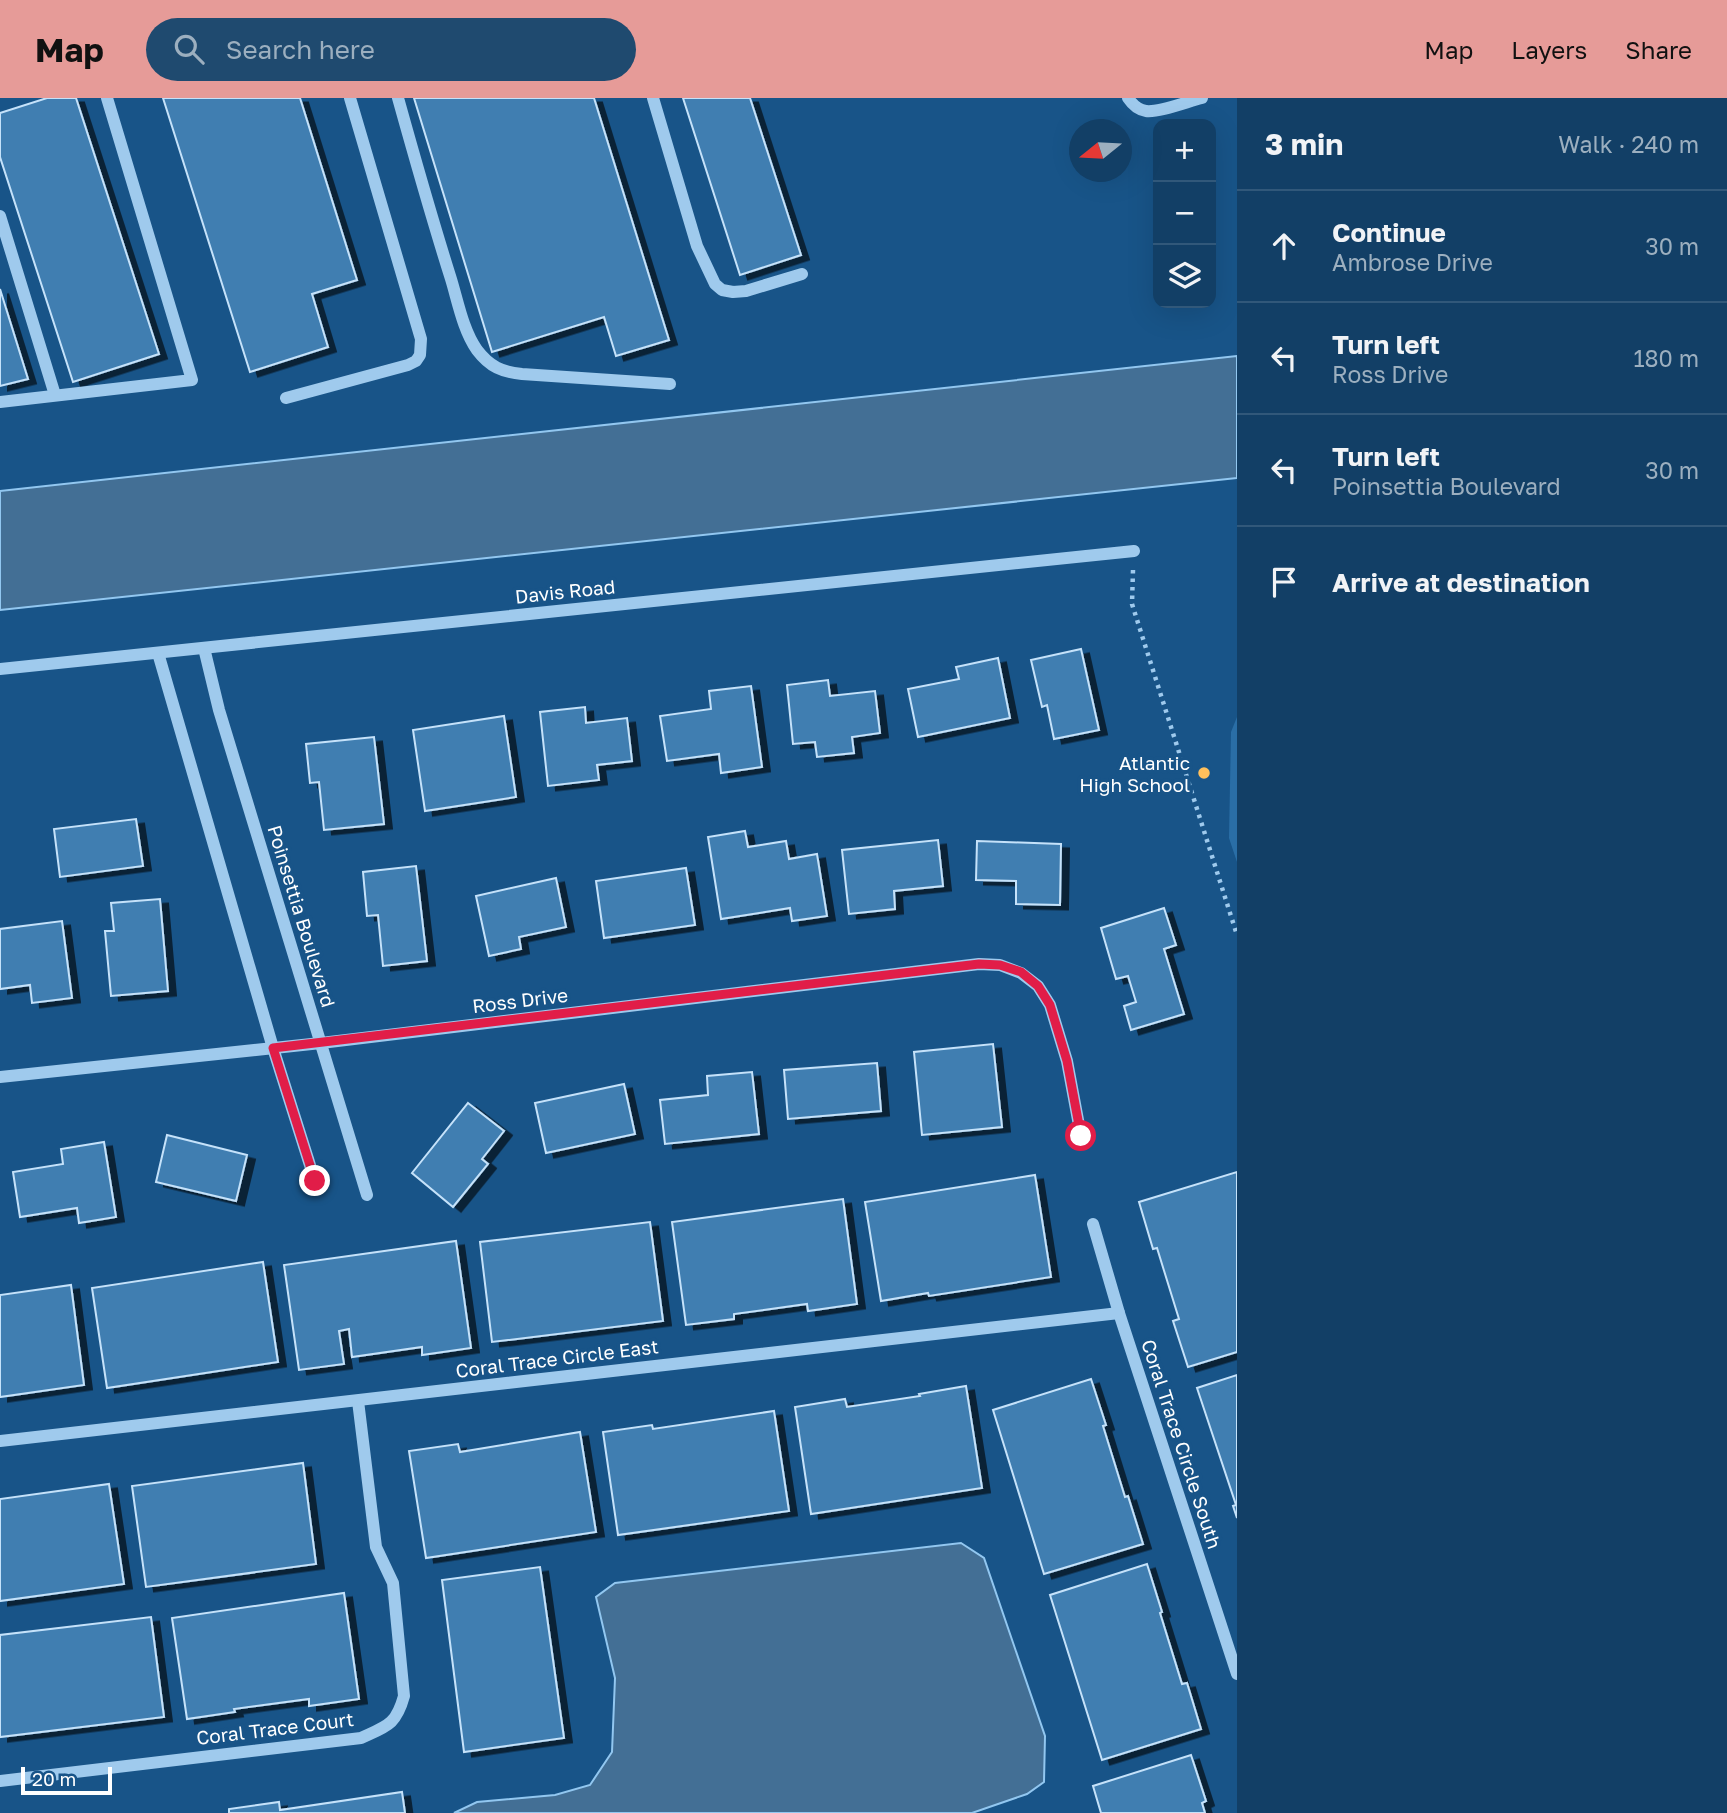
<!DOCTYPE html>
<meta charset="utf-8">
<style>
:root{--surface:#123f66;--page:#1f4a6f;--text:#f1f3f6;--muted:#9cafbf;--line:#31587a;--accent:#e69b98}
body{margin:0;font-family:"Golos Text",sans-serif;background:var(--page);color:var(--text)}
.controls{position:absolute;right:21px;top:21px;display:grid;overflow:hidden;border-radius:14px;box-shadow:0 7px 28px #0002}
.controls button{width:63px;height:63px;display:grid;place-items:center;padding:0;border:0;border-bottom:2px solid var(--line);background:var(--surface);color:var(--text);font:35px sans-serif}
.compass{position:absolute;left:1069px;top:21px;width:63px;height:63px;border-radius:50%;background:var(--surface);box-shadow:0 7px 28px #0002;rotate:252deg}
.scale{position:absolute;left:21px;bottom:18px;width:91px;box-sizing:border-box;padding-left:7px;border:4px solid #fff;border-top:0;font-size:19px;line-height:24px;white-space:nowrap;color:#fff;-webkit-text-stroke:5px #185488;paint-order:stroke}
.stop{position:absolute;width:21px;height:21px;margin:-16px;border:5px solid #e11d48;border-radius:50%;background:#fff}
.stop.end{background:#e11d48;border-color:#fff;box-shadow:0 2px 7px #0008}
.list{margin:0;padding:0;list-style:none}
h2{display:flex;justify-content:space-between;align-items:center;height:91px;margin:0;padding:0 28px;font-size:30px}
h2 small{font-size:23px;font-weight:400;color:var(--muted)}
.list li{display:grid;grid-template-columns:46px 1fr auto;gap:21px;align-items:center;box-sizing:border-box;height:112px;padding:0 28px;border-top:2px solid var(--line)}
.list b{display:block;font-size:26px;white-space:nowrap}
.list p{margin:0;font-size:23px;white-space:nowrap;color:var(--muted)}
.list em{font-size:23px;font-style:normal;color:var(--muted)}
.icon{flex:none;width:38px;height:38px;fill:none;stroke:currentColor;stroke-width:2;stroke-linecap:round;stroke-linejoin:round}
.map{position:relative;flex:none;width:1237px;height:1715px;overflow:hidden}
header{display:flex;align-items:center;gap:42px;box-sizing:border-box;height:98px;padding:0 35px;background:var(--accent);color:#111}
header strong{font-size:33px}
nav{display:flex;gap:38px;margin-inline-start:auto;font-size:24px}
.search{width:490px;height:63px;background:var(--page);display:flex;align-items:center;gap:18px;box-sizing:border-box;padding:0 24px;border-radius:38px;color:var(--muted);font-size:26px}
main{display:flex}
aside{flex:1;background:var(--surface)}
.map>svg:first-child{display:block}
.green{fill:#2a6ea6}
.water{fill:#436f95;stroke:#92c7f0;stroke-width:2}
.building{fill:#407eb1;stroke:#c5e2fa;stroke-width:2;filter:url(#shadow)}
.lines{fill:none;stroke-linecap:round;stroke-linejoin:round}
.path{stroke:#9fcaed;stroke-width:4.5;stroke-dasharray:3.5 5;stroke-linecap:butt}
.minor{stroke:#9fcaed;stroke-width:12}
.route{stroke:#e11d48;stroke-width:9}
.poi-dot{fill:#ffc05c;stroke:#185488;stroke-width:2.5}
.labels{text-anchor:middle;dominant-baseline:central;stroke-width:7;stroke-linejoin:round;paint-order:stroke}
.street-label{font-size:19px;fill:#fff;stroke:#185488}
.poi-label{font-size:19px;fill:#fff;stroke:#185488;text-anchor:end}
</style>
<header>
<strong>Map</strong>
<div class="search"><svg class="icon" aria-label="search" viewBox="0 0 24 24"><circle cx="10" cy="10" r="6"/><path d="M15 15l6 6"/></svg>Search here</div>
<nav><a>Map</a><a>Layers</a><a>Share</a></nav>
</header>
<main>
<div class="map">
<svg width="1237" height="1715" viewBox="0 0 1237 1715">
<defs>
<filter id="shadow"><feDropShadow dx="8" dy="4.5" stdDeviation="0" flood-color="#0009"/></filter>
</defs>
<rect width="100%" height="100%" fill="#185488"/>
<polygon class="green" points="1237,619 1237,764 1229,740 1231,634"/>
<g class="water">
<polygon points="1237,258 1237,380 0,512 0,393"/>
<polygon points="961,1445 984,1460 1045,1638 1044,1684 1027,1696 972,1715 454,1715 477,1704 555,1697 590,1687 612,1654 615,1580 596,1499 615,1485"/>
</g>
<g class="building">
<polygon points="47,0 76,0 159,256 73,284 0,59 0,15"/>
<polygon points="163,0 300,0 357,182 312,196 328,249 250,274"/>
<polygon points="414,0 594,0 669,242 616,258 604,219 492,254"/>
<polygon points="683,0 750,0 801,157 740,177"/>
<polygon points="0,191 28,281 0,288"/>
<polygon points="1081,551 1099,632 1054,641 1047,607 1042,609 1031,562"/>
<polygon points="998,560 1010,620 918,639 908,591 959,581 956,569"/>
<polygon points="828,582 830,598 875,593 880,635 852,639 854,655 817,659 815,644 793,646 787,587"/>
<polygon points="751,588 762,669 721,675 719,656 667,663 660,618 711,611 709,593"/>
<polygon points="585,609 586,625 627,620 632,663 597,667 599,682 548,688 540,614"/>
<polygon points="504,618 516,699 425,713 413,632"/>
<polygon points="374,639 384,726 324,732 319,684 310,685 306,646"/>
<polygon points="136,721 143,768 60,779 54,731"/>
<polygon points="745,733 748,749 786,743 789,761 817,756 827,818 792,823 790,810 721,821 708,739"/>
<polygon points="938,742 943,788 894,793 895,811 849,816 842,752"/>
<polygon points="977,743 1061,746 1060,807 1016,806 1016,783 976,782"/>
<polygon points="416,768 427,863 383,868 378,817 367,818 363,774"/>
<polygon points="686,770 695,827 604,840 596,783"/>
<polygon points="556,780 566,829 519,839 521,851 489,858 476,798"/>
<polygon points="160,801 168,893 111,898 105,833 114,833 111,805"/>
<polygon points="1164,810 1176,847 1164,851 1184,916 1131,932 1124,908 1136,904 1128,878 1116,881 1101,830"/>
<polygon points="62,823 72,900 32,905 30,887 0,891 0,831"/>
<polygon points="993,946 1002,1029 922,1037 914,954"/>
<polygon points="877,965 881,1013 788,1021 784,972"/>
<polygon points="752,974 759,1036 665,1046 660,1002 708,997 707,978"/>
<polygon points="624,986 635,1036 546,1055 535,1005"/>
<polygon points="468,1005 504,1033 482,1061 488,1066 453,1109 412,1075"/>
<polygon points="167,1037 247,1057 236,1103 156,1084"/>
<polygon points="104,1044 116,1119 79,1125 77,1110 20,1119 13,1074 63,1066 61,1051"/>
<polygon points="1237,1074 1237,1254 1188,1269 1173,1223 1179,1221 1157,1150 1153,1151 1139,1104"/>
<polygon points="1035,1077 1051,1179 929,1198 928,1195 881,1203 865,1104"/>
<polygon points="843,1101 857,1206 808,1213 807,1206 734,1216 734,1221 686,1227 672,1124"/>
<polygon points="650,1124 663,1223 492,1244 480,1144"/>
<polygon points="456,1143 471,1250 422,1257 422,1249 352,1259 349,1231 339,1233 344,1266 299,1272 284,1167"/>
<polygon points="263,1164 278,1264 107,1290 92,1190"/>
<polygon points="71,1187 84,1287 0,1299 0,1197"/>
<polygon points="1237,1277 1237,1420 1233,1408 1236,1407 1197,1290"/>
<polygon points="1091,1281 1106,1327 1103,1328 1125,1399 1128,1398 1143,1446 1044,1476 993,1312"/>
<polygon points="966,1288 982,1390 811,1416 795,1309 845,1301 847,1309 920,1298 919,1296"/>
<polygon points="774,1313 789,1413 618,1437 603,1334 652,1327 653,1331"/>
<polygon points="580,1334 596,1434 426,1460 409,1353 458,1346 460,1354"/>
<polygon points="303,1365 316,1466 146,1489 132,1388"/>
<polygon points="109,1386 124,1486 0,1503 0,1401"/>
<polygon points="1147,1466 1162,1514 1160,1515 1182,1586 1187,1585 1201,1631 1102,1662 1050,1497"/>
<polygon points="540,1469 564,1640 464,1654 442,1482"/>
<polygon points="344,1495 359,1601 309,1608 309,1601 234,1611 235,1614 187,1621 172,1520"/>
<polygon points="151,1519 164,1619 0,1639 0,1537"/>
<polygon points="1191,1657 1206,1703 1202,1705 1205,1715 1101,1715 1093,1688"/>
<polygon points="402,1694 405,1715 229,1715 229,1711 279,1704 280,1712"/>
</g>
<g class="lines">
<polyline class="path" points="1133,472 1132,506 1237,837"/>
<g class="minor">
<path d="M 398,0 C 415,61 432,121 451,181 C 458,204 463,232 477,252 C 490,269 502,274 522,276 L 670,286"/>
<polyline points="653,0 697,148 715,186 722,192 733,194 746,193 802,176"/>
<path d="M 1128,0 C 1132,6 1138,12 1146,13 C 1158,15 1189,3 1202,0"/>
<polyline points="0,118 55,297"/>
<polyline points="286,300 408,267 416,263 420,257 421,241 350,0"/>
<polyline points="0,304 192,282 107,0"/>
<polyline points="204,550 219,612 367,1097"/>
<polyline points="158,555 273,950 315,1083"/>
<polyline points="0,571 1134,453"/>
<polyline points="0,979 321,945 979,866 1000,867 1021,875 1038,888 1050,907 1067,963 1081,1038"/>
<polyline points="1093,1126 1119,1215 1237,1576"/>
<polyline points="0,1343 1119,1215"/>
<path d="M 0,1683 L 361,1640 C 387,1628 396,1627 404,1598 L 393,1485 L 376,1449 L 358,1303"/>
</g>
</g>
<g class="lines">
<polyline class="route" points="315,1083 273,950 979,866 1000,867 1021,874 1038,888 1050,907 1067,963 1081,1038"/>
</g>
<circle class="poi-dot" cx="1204" cy="675" r="7"/>
<g class="labels">
<g class="street-label">
<text transform="translate(565 493) rotate(-6)">Davis Road</text>
<text transform="translate(302 818) rotate(73)">Poinsettia Boulevard</text>
<text transform="translate(520 902) rotate(-7)">Ross Drive</text>
<text transform="translate(557 1260) rotate(-7)">Coral Trace Circle East</text>
<text transform="translate(1182 1346) rotate(72)">Coral Trace Circle South</text>
<text transform="translate(275 1630) rotate(-7)">Coral Trace Court</text>
</g>
<g class="poi-label">
<text x="1190" y="664">Atlantic<tspan x="1190" dy="22">High School</tspan></text>
</g>
</g>
</svg>
<div class="controls">
<button>+</button>
<button>−</button>
<button><svg class="icon" aria-label="layers" viewBox="0 0 24 24"><path d="M12 4l9 5-9 5-9-5zM3 14l9 5 9-5"/></svg></button>
</div>
<svg class="compass" viewBox="-18 -18 36 36"><path d="M0-13l5 13h-10z" fill="#e53935"/><path d="M0 13l5-13h-10z" fill="#9cafbf"/></svg>
<div class="scale">20 m</div>
<div class="stop" style="left:1081px;top:1038px"></div>
<div class="stop end" style="left:315px;top:1083px"></div>
</div>
<aside>
<h2>3 min<small>Walk · 240 m</small></h2>
<ul class="list">
<li><svg class="icon" aria-label="ahead" viewBox="0 0 24 24"><path d="M12 20V5M6 11l6-6 6 6"/></svg><div><b>Continue</b><p>Ambrose Drive</p></div><em>30 m</em></li>
<li><svg class="icon" aria-label="left" viewBox="0 0 24 24"><path d="M17 20v-9H6M10 6l-5 5 5 5"/></svg><div><b>Turn left</b><p>Ross Drive</p></div><em>180 m</em></li>
<li><svg class="icon" aria-label="left" viewBox="0 0 24 24"><path d="M17 20v-9H6M10 6l-5 5 5 5"/></svg><div><b>Turn left</b><p>Poinsettia Boulevard</p></div><em>30 m</em></li>
<li><svg class="icon" aria-label="arrive" viewBox="0 0 24 24"><path d="M6 21V4h12l-3 4 3 4H6"/></svg><div><b>Arrive at destination</b></div></li>
</ul>
</aside>
</main>
